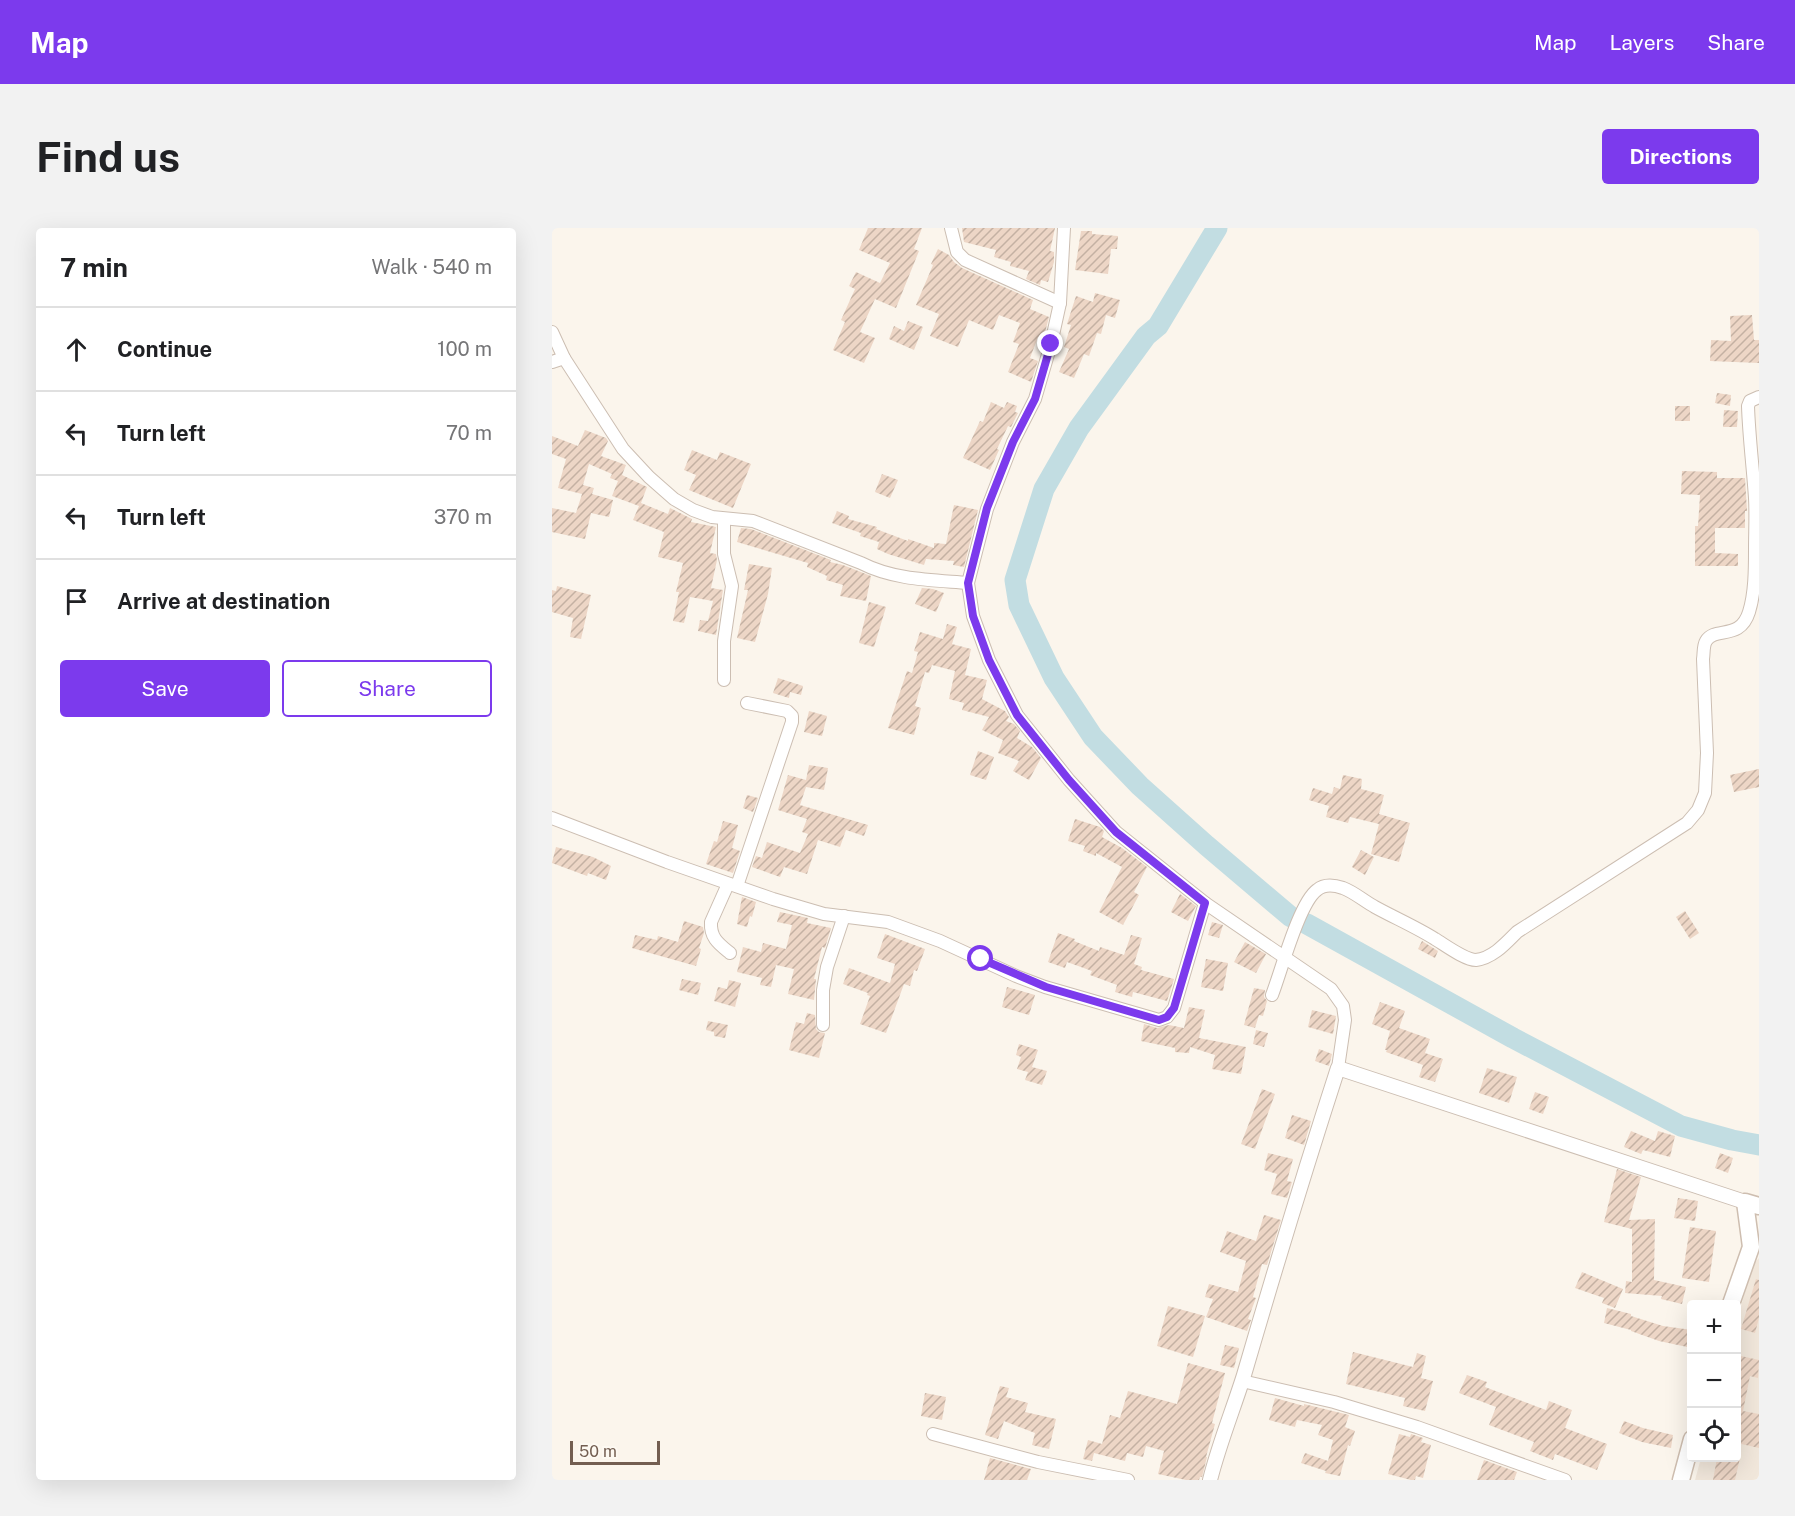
<!DOCTYPE html>
<meta charset="utf-8">
<style>
:root{--surface:#fff;--page:#f2f2f2;--text:#202124;--muted:#757577;--line:#e0e0e0;--accent:#7c3aed}
body{margin:0;font-family:"Public Sans",sans-serif;background:var(--page);color:var(--text)}
.controls{position:absolute;right:18px;bottom:18px;display:grid;overflow:hidden;border-radius:6px;box-shadow:0 6px 24px #0002}
.controls button{width:54px;height:54px;display:grid;place-items:center;padding:0;border:0;border-bottom:2px solid var(--line);background:var(--surface);color:var(--text);font:30px sans-serif}
.scale{position:absolute;left:18px;bottom:15px;width:90px;box-sizing:border-box;padding-left:6px;border:3px solid #735e51;border-top:0;font-size:16px;line-height:21px;white-space:nowrap;color:#735e51;-webkit-text-stroke:4px #fdf9f2;paint-order:stroke}
.stop{position:absolute;width:18px;height:18px;margin:-14px;border:4px solid #7c3aed;border-radius:50%;background:#fff}
.stop.end{background:#7c3aed;border-color:#fff;box-shadow:0 2px 6px #0008}
.list{margin:0;padding:0;list-style:none}
h2{display:flex;justify-content:space-between;align-items:center;height:78px;margin:0;padding:0 24px;font-size:26px}
h2 small{font-size:20px;font-weight:400;color:var(--muted)}
.list li{display:grid;grid-template-columns:39px 1fr auto;gap:18px;align-items:center;box-sizing:border-box;height:84px;padding:0 24px;border-top:2px solid var(--line)}
.list b{display:block;font-size:22px;white-space:nowrap}
.list em{font-size:20px;font-style:normal;color:var(--muted)}
.actions{display:flex;gap:12px;padding:18px 24px}
.actions a{flex:1;padding:14px 0;border:2px solid var(--accent);border-radius:6px;text-align:center;font-size:21px;color:var(--accent)}
.actions .main{background:var(--accent);color:#fff}
.icon{flex:none;width:33px;height:33px;fill:none;stroke:currentColor;stroke-width:2;stroke-linecap:round;stroke-linejoin:round}
.map{position:relative;flex:none;width:1207px;height:1252px;overflow:hidden;border-radius:6px}
header{display:flex;align-items:center;gap:36px;box-sizing:border-box;height:84px;padding:0 30px;background:var(--accent);color:#fff}
header strong{font-size:28px}
nav{display:flex;gap:33px;margin-inline-start:auto;font-size:21px}
.intro{display:flex;align-items:center;justify-content:space-between;box-sizing:border-box;height:144px;padding:0 36px}
h1{margin:0;font-size:42px}
.button{padding:15px 27px;border-radius:6px;background:var(--accent);color:#fff;font-size:21px;font-weight:700}
main{display:flex;gap:36px;padding:0 36px}
aside{flex:1;background:var(--surface);border-radius:6px;box-shadow:0 6px 24px #0002}
.map>svg:first-child{display:block}
.residential{fill:#f1e7db}
.lines{fill:none;stroke-linecap:round;stroke-linejoin:round}
.river{stroke:#c2dde2;stroke-width:21}
.building{fill:url(#building-hatch)}
.minor-casing{stroke:#ccbeb2;stroke-width:14}
.tertiary-casing{stroke:#ccbeb2;stroke-width:16}
.secondary-casing{stroke:#cebeb0;stroke-width:19}
.minor{stroke:#fff;stroke-width:12}
.tertiary{stroke:#fff;stroke-width:14}
.secondary{stroke:#fff;stroke-width:16}
.route{stroke:#7c3aed;stroke-width:8}
</style>
<header>
<strong>Map</strong>
<nav><a>Map</a><a>Layers</a><a>Share</a></nav>
</header>
<div class="intro"><h1>Find us</h1><a class="button">Directions</a></div>
<main>
<aside>
<h2>7 min<small>Walk · 540 m</small></h2>
<ul class="list">
<li><svg class="icon" aria-label="ahead" viewBox="0 0 24 24"><path d="M12 20V5M6 11l6-6 6 6"/></svg><div><b>Continue</b></div><em>100 m</em></li>
<li><svg class="icon" aria-label="left" viewBox="0 0 24 24"><path d="M17 20v-9H6M10 6l-5 5 5 5"/></svg><div><b>Turn left</b></div><em>70 m</em></li>
<li><svg class="icon" aria-label="left" viewBox="0 0 24 24"><path d="M17 20v-9H6M10 6l-5 5 5 5"/></svg><div><b>Turn left</b></div><em>370 m</em></li>
<li><svg class="icon" aria-label="arrive" viewBox="0 0 24 24"><path d="M6 21V4h12l-3 4 3 4H6"/></svg><div><b>Arrive at destination</b></div></li>
</ul>
<div class="actions"><a class="main">Save</a><a>Share</a></div>
</aside>
<div class="map">
<svg width="1207" height="1252" viewBox="0 0 1207 1252">
<defs>
<pattern id="building-hatch" width="6" height="6" patternUnits="userSpaceOnUse" patternTransform="scale(1.5)"><rect width="6" height="6" fill="#edd6c6"/><path d="M-1 1l2-2M0 6l6-6M5 7l2-2" fill="none" stroke="#c4b1a3"/></pattern>
</defs>
<rect width="100%" height="100%" fill="#fbf5ec"/>
<polygon class="residential" points="1207,1030 1207,1252 1143,1252 1149,1230 1184,1230 1185,1093 1200,1038"/>
<g class="lines">
<g class="river">
<polyline points="665,0 606,98 594,108 527,200 492,261 463,352 467,377 502,450 541,509 588,558 654,617 739,689"/>
<polyline points="755,696 961,810 1129,898 1180,912 1207,917"/>
</g>
</g>
<g class="building">
<polygon points="316,0 370,0 362,21 367,23 344,80 323,71 308,104 323,110 312,135 281,122 293,94 289,92 303,61 297,58 304,44 328,55 338,35 307,22"/>
<polygon points="410,0 503,0 498,23 502,24 502,34 496,54 489,52 488,57 474,51 477,43 458,38 459,34 442,29 444,22 412,14"/>
<polygon points="529,3 540,3 540,6 566,8 565,21 559,21 556,46 523,42"/>
<polygon points="386,21 397,27 402,34 410,40 481,72 478,81 497,89 491,112 486,109 478,130 486,133 479,154 456,144 467,116 461,114 468,95 447,87 441,102 417,92 406,119 378,108 387,86 364,77 381,37 379,36"/>
<polygon points="543,65 568,72 563,90 554,87 549,106 545,105 537,128 532,126 522,150 507,144 517,121 512,119 519,97 515,96 524,68 541,74"/>
<polygon points="1200,87 1202,112 1207,112 1207,135 1158,133 1159,112 1179,113 1178,88"/>
<polygon points="356,93 371,99 362,122 337,111 342,98 352,103"/>
<polygon points="1165,165 1179,167 1178,178 1163,175"/>
<polygon points="439,174 452,180 455,174 465,178 463,184 466,185 459,199 456,198 445,221 447,222 438,242 411,230 428,193 431,194"/>
<rect x="1123" y="178" width="15" height="15"/>
<polygon points="1172,182 1186,183 1185,199 1171,199"/>
<polygon points="33,202 54,210 56,213 49,228 74,237 70,247 95,259 89,275 116,286 118,280 140,291 139,294 164,299 158,325 164,326 165,332 159,360 171,362 164,407 146,403 148,392 156,393 161,373 138,369 132,395 121,393 127,364 124,364 131,335 106,329 112,304 81,292 87,278 60,268 66,253 58,250 60,246 37,236 31,257 42,260 40,266 61,272 57,289 39,285 33,311 0,304 0,280 24,285 30,266 6,260 14,231 0,226 0,208 26,218"/>
<polygon points="140,222 165,232 168,224 199,236 181,280 137,262 144,247 132,242"/>
<polygon points="1130,243 1165,244 1165,250 1193,250 1195,283 1193,283 1193,300 1163,300 1163,325 1186,326 1186,338 1143,338 1143,298 1146,298 1148,267 1129,266"/>
<polygon points="330,246 346,252 338,270 323,264"/>
<polygon points="402,277 426,282 412,339 401,337 402,333 374,331 372,337 336,326 325,321 327,314 308,308 309,305 280,295 285,283 297,288 296,291 325,299 324,301 356,313 356,311 382,320 382,315 394,316"/>
<polygon points="189,300 199,301 279,332 278,334 291,337 319,348 314,373 288,368 291,357 274,352 275,348 255,339 256,335 185,314"/>
<polygon points="197,336 220,340 216,366 203,414 185,410 196,362 192,362"/>
<polygon points="5,358 39,367 29,411 18,409 21,390 0,384 0,362 4,363"/>
<polygon points="370,360 381,361 392,365 384,384 363,376"/>
<polygon points="317,374 334,379 322,419 307,415"/>
<polygon points="395,396 405,399 400,416 419,421 413,447 435,452 430,471 453,483 457,489 454,493 462,496 468,503 465,510 480,519 489,530 477,552 461,543 467,533 446,525 451,512 430,502 437,489 410,482 412,475 397,471 403,443 380,437 377,445 373,444 363,478 369,480 362,507 336,500 355,443 360,445 366,424 362,423 368,404 391,411"/>
<polygon points="226,450 251,458 249,467 238,464 237,470 221,465"/>
<polygon points="257,483 275,488 270,508 252,504"/>
<polygon points="426,523 442,529 434,552 418,547"/>
<polygon points="257,537 276,540 272,562 254,559 248,577 316,597 312,608 294,602 288,619 266,612 255,646 232,639 228,649 200,639 204,628 210,630 215,614 248,625 256,606 250,604 255,591 226,582 236,547 254,552"/>
<polygon points="1207,541 1207,559 1182,564 1178,547"/>
<polygon points="791,547 810,551 809,561 832,567 827,586 858,595 847,634 819,626 827,596 798,589 796,595 774,589 777,578 757,572 761,560 780,566 782,559 788,561"/>
<polygon points="195,567 206,570 201,584 191,580"/>
<polygon points="523,591 548,599 552,603 550,609 570,620 595,639 582,664 587,667 571,697 547,684 570,639 544,625 544,628 531,623 533,618 516,613"/>
<polygon points="171,593 186,597 180,620 188,623 181,645 154,636 162,613 165,614"/>
<polygon points="4,619 41,629 59,638 54,652 36,645 35,648 0,635"/>
<polygon points="809,622 822,629 813,647 800,639"/>
<polygon points="628,666 644,678 636,693 619,684"/>
<polygon points="190,669 204,674 200,689 198,688 195,699 185,696"/>
<polygon points="1133,683 1147,705 1138,711 1124,689"/>
<polygon points="228,684 256,690 255,695 279,700 273,720 270,719 262,751 264,751 262,772 236,766 242,741 224,737 219,759 208,757 210,750 185,744 191,719 209,724 211,715 234,721 240,697 225,694"/>
<polygon points="132,693 151,699 152,705 147,720 149,721 144,738 80,720 83,707 105,712 106,708 126,714"/>
<polygon points="660,694 671,697 667,710 656,707"/>
<polygon points="506,705 523,711 522,713 547,723 548,719 572,727 579,707 590,710 582,736 590,739 589,742 622,751 615,773 581,764 580,769 563,764 565,757 538,747 540,743 515,734 513,740 496,734"/>
<polygon points="333,706 373,721 365,743 362,742 358,758 352,756 334,805 308,796 318,768 315,767 316,765 291,756 297,740 338,755 343,736 325,730"/>
<polygon points="870,713 886,723 883,730 866,721"/>
<polygon points="693,714 714,726 704,745 682,734"/>
<polygon points="654,731 676,735 671,763 649,759"/>
<polygon points="130,751 149,755 146,767 127,762"/>
<polygon points="177,752 189,755 183,779 162,773 166,759 175,761"/>
<polygon points="455,759 483,767 477,787 450,779"/>
<polygon points="702,760 713,762 712,769 715,773 711,788 707,787 703,800 692,797"/>
<polygon points="828,774 853,783 847,800 878,811 873,825 891,831 883,854 867,849 871,837 834,824 835,822 833,822 838,803 820,796"/>
<polygon points="637,779 653,782 647,810 694,819 689,846 660,841 663,827 638,819 637,825 623,824 623,820 589,813 592,796 605,800 617,797 632,800"/>
<polygon points="760,782 784,788 781,806 756,799"/>
<polygon points="255,785 263,787 264,801 267,804 273,805 267,830 237,822 244,794 252,796"/>
<polygon points="156,793 176,797 173,810 162,808 162,804 154,802"/>
<polygon points="704,802 716,805 712,819 701,816"/>
<polygon points="467,816 486,822 480,839 495,843 490,857 473,852 476,844 465,841 469,829 464,827"/>
<polygon points="767,821 780,826 777,838 763,833"/>
<polygon points="935,840 965,849 957,875 927,865"/>
<polygon points="710,861 723,866 703,921 689,916"/>
<polygon points="983,864 997,869 991,886 977,881"/>
<polygon points="740,887 759,893 752,917 733,910"/>
<polygon points="1079,903 1103,913 1106,903 1123,908 1118,929 1091,922 1089,926 1072,919"/>
<polygon points="716,925 741,931 735,953 740,954 735,970 719,966 725,946 712,942"/>
<polygon points="1168,925 1181,930 1176,945 1163,940"/>
<polygon points="1065,941 1089,949 1077,992 1103,991 1102,1052 1134,1059 1130,1076 1109,1071 1110,1068 1073,1065 1074,1053 1080,1054 1080,1001 1052,994"/>
<polygon points="1126,970 1146,973 1143,993 1122,990"/>
<polygon points="712,987 729,992 715,1037 710,1036 701,1069 704,1070 696,1091 699,1092 695,1103 654,1089 661,1071 653,1069 657,1056 686,1064 694,1033 668,1024 675,1003 704,1013"/>
<polygon points="1138,999 1164,1003 1157,1054 1130,1050"/>
<polygon points="1030,1044 1071,1061 1063,1080 1050,1075 1052,1070 1023,1060"/>
<polygon points="1204,1051 1207,1052 1207,1090 1203,1105 1189,1101"/>
<polygon points="616,1078 653,1088 641,1129 605,1118"/>
<polygon points="1055,1080 1079,1086 1079,1088 1111,1098 1140,1102 1140,1120 1107,1113 1079,1103 1079,1102 1052,1095"/>
<polygon points="673,1117 687,1120 682,1140 668,1137"/>
<polygon points="801,1124 861,1139 865,1125 874,1128 869,1150 881,1153 873,1183 851,1178 853,1170 794,1156"/>
<polygon points="1189,1128 1207,1132 1206,1150 1198,1148 1191,1183 1207,1186 1207,1220 1185,1215 1185,1147"/>
<polygon points="636,1135 673,1145 660,1195 663,1196 654,1229 655,1229 650,1249 648,1249 647,1252 634,1252 606,1246 612,1223 594,1218 591,1229 575,1225 573,1233 542,1225 540,1233 531,1231 536,1212 550,1216 558,1187 568,1190 576,1163 625,1176"/>
<polygon points="915,1147 935,1154 933,1159 994,1182 997,1173 1020,1182 1013,1200 1055,1216 1045,1242 1003,1226 1001,1232 978,1223 982,1214 937,1197 944,1179 907,1165"/>
<polygon points="448,1158 457,1160 454,1169 476,1175 473,1184 504,1191 497,1221 480,1217 483,1205 452,1193 446,1211 433,1207"/>
<polygon points="373,1165 394,1169 390,1192 369,1188"/>
<polygon points="723,1170 752,1178 752,1176 797,1187 793,1199 803,1203 798,1218 796,1217 788,1248 773,1245 774,1243 749,1235 753,1225 776,1233 781,1212 766,1207 770,1197 745,1192 743,1199 717,1192"/>
<polygon points="1072,1193 1091,1200 1121,1207 1119,1220 1090,1214 1067,1205"/>
<polygon points="847,1206 858,1209 859,1206 871,1210 869,1214 879,1217 871,1250 864,1248 863,1252 859,1252 836,1246"/>
<polygon points="438,1230 479,1241 475,1252 432,1252"/>
<polygon points="1165,1230 1188,1230 1183,1252 1161,1252"/>
<polygon points="932,1232 965,1244 962,1252 925,1252"/>
</g>
<g class="lines">
<defs>
<g id="minor">
<polyline points="399,0 405,24 413,32 508,75"/>
<polyline points="512,0 508,75 499,116 483,171 461,214 435,281 416,355 421,388 437,432 465,487 517,552 564,604 653,675 779,761 791,778 793,792 786,840"/>
<polyline points="0,104 12,130"/>
<path d="M 0,134 L 12,130 L 71,221 L 97,249 L 122,271 L 141,282 L 160,289 L 201,293 L 309,335 C 342,352 380,352 416,355"/>
<polyline points="172,291 172,326 180,358 172,413 172,452"/>
<polyline points="0,590 115,634 221,671 272,686 336,694 388,713 464,748 493,759 607,792 615,789 622,780 653,675"/>
<path d="M 176,656 L 159,694 C 158,710 167,716 178,725"/>
<polyline points="185,658 240,494 240,488 235,483 195,475"/>
<path d="M 720,767 C 729,744 747,675 765,662 C 772,656 782,657 791,660 C 802,664 812,673 823,679 C 843,690 864,699 883,711 C 893,717 913,732 924,732 C 941,730 954,715 965,704 L 1135,595 L 1146,582 L 1153,565 L 1155,525 L 1151,431 C 1152,425 1151,418 1154,413 C 1163,398 1188,413 1197,384 C 1203,365 1203,341 1203,321 C 1203,304 1204,287 1203,270 C 1201,239 1197,209 1196,178 L 1198,173 L 1207,169"/>
<polyline points="271,797 271,762 275,739 292,688"/>
<polyline points="690,1153 782,1174 865,1199 1013,1252"/>
<polyline points="381,1206 486,1234 576,1252"/>
</g>
<path id="tertiary" d="M 658,1252 C 667,1216 681,1182 692,1147 C 722,1044 753,942 786,840 L 1193,974"/>
<g id="secondary">
<polyline points="1179,1076 1199,1019 1193,974 1207,978"/>
<polyline points="1129,1252 1140,1211"/>
</g>
</defs>
<use href="#minor" class="minor-casing"/>
<use href="#tertiary" class="tertiary-casing"/>
<use href="#secondary" class="secondary-casing"/>
<use href="#minor" class="minor"/>
<use href="#tertiary" class="tertiary"/>
<use href="#secondary" class="secondary"/>
</g>
<g class="lines">
<polyline class="route" points="429,731 494,759 607,792 615,789 622,780 653,675 564,604 517,552 465,487 437,432 421,388 416,355 435,280 461,214 483,171 499,116"/>
</g>
</svg>
<div class="controls">
<button>+</button>
<button>−</button>
<button><svg class="icon" aria-label="locate" viewBox="0 0 24 24"><circle cx="12" cy="12" r="6"/><path d="M12 2v4M12 18v4M2 12h4M18 12h4"/></svg></button>
</div>
<div class="scale">50 m</div>
<div class="stop" style="left:429px;top:731px"></div>
<div class="stop end" style="left:499px;top:116px"></div>
</div>
</main>
